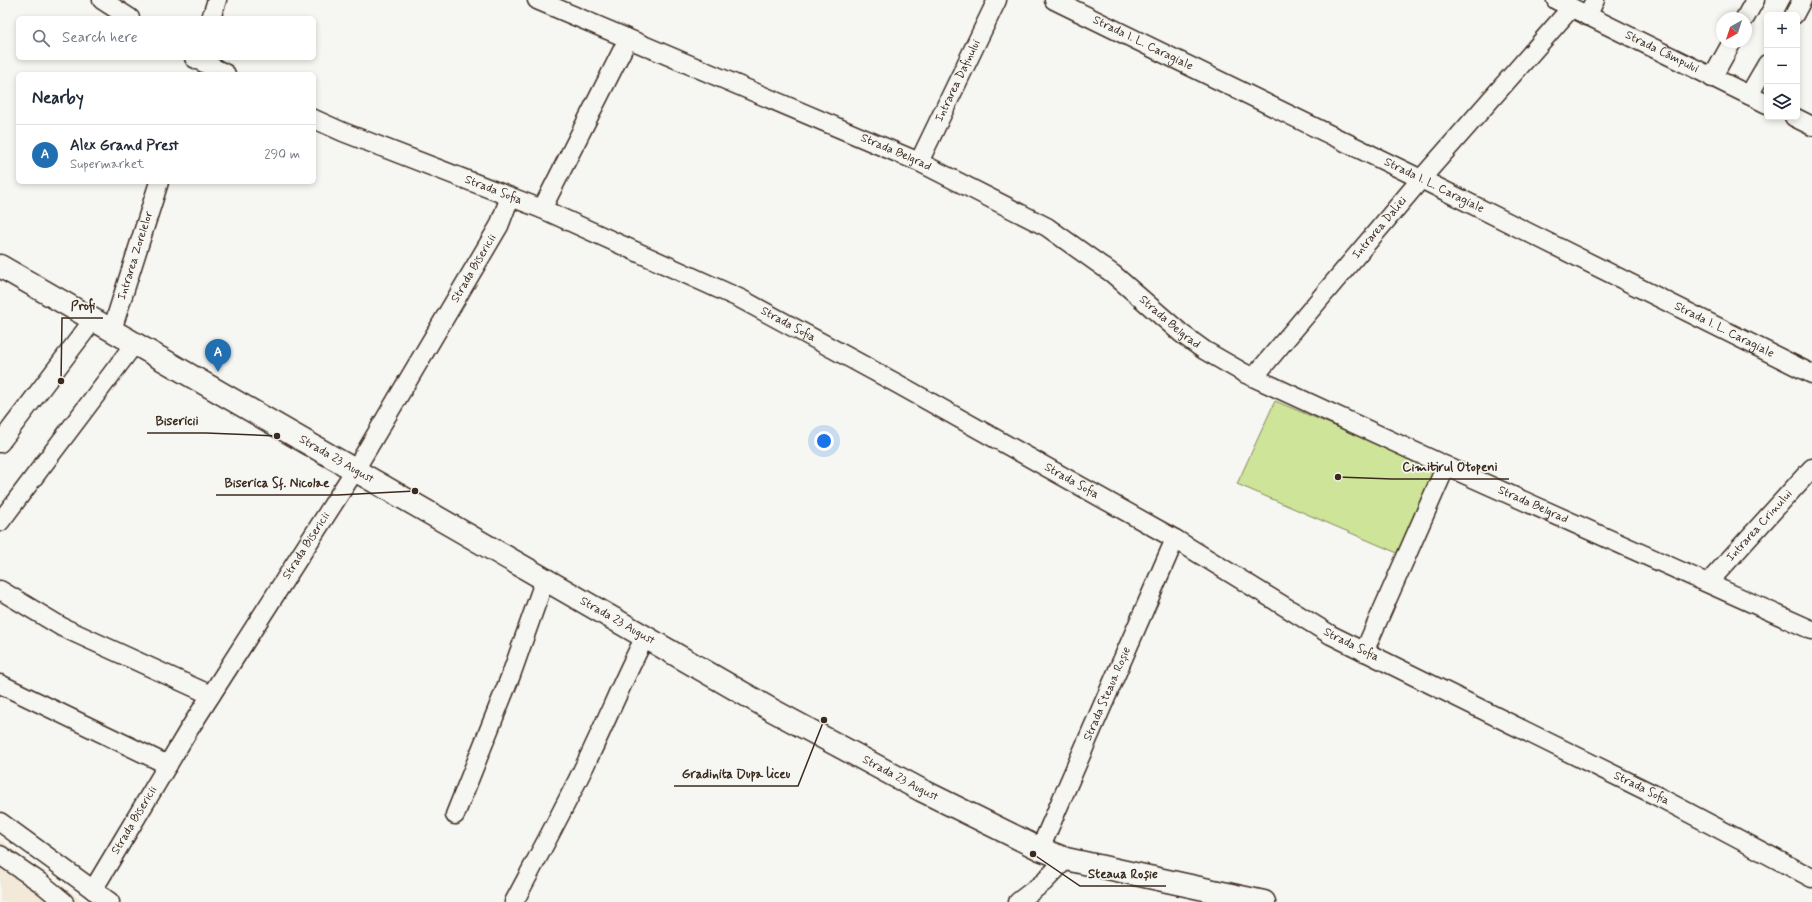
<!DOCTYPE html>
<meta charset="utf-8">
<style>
:root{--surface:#fff;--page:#f2f2f3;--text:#1f2937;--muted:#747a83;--line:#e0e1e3;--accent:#1f6fb2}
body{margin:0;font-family:Mynerve,sans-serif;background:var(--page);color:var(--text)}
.controls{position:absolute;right:12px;top:12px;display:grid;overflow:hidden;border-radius:6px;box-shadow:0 2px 6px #0003}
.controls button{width:36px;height:36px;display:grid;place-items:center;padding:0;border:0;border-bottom:1px solid var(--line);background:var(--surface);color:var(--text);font:20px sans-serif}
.compass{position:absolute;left:1716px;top:12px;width:36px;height:36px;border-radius:50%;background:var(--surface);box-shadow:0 2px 6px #0003;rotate:219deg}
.you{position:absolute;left:824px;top:441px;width:14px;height:14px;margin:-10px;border:3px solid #fff;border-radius:50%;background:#1a73e8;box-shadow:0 0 0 6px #1a73e833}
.badge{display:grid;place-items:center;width:26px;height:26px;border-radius:50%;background:var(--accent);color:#fff;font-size:13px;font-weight:700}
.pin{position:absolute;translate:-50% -33px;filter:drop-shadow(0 1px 2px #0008)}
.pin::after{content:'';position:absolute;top:21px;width:14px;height:12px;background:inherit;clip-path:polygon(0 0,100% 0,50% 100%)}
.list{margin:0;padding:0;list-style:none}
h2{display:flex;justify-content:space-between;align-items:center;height:52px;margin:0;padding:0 16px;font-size:17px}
h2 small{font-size:13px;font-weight:400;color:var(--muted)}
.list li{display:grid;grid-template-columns:26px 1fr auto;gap:12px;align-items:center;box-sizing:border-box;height:60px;padding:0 16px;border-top:1px solid var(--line)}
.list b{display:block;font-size:15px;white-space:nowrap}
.list p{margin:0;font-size:13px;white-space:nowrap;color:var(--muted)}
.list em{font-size:13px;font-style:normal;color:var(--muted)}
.icon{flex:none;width:22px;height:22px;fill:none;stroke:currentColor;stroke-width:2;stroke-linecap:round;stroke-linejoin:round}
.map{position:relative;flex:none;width:1812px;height:902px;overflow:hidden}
.search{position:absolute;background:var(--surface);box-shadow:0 2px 6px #0003;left:16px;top:16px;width:300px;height:44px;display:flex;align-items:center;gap:10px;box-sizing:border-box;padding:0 14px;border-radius:6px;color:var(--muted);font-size:15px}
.panel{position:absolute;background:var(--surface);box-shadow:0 2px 6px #0003;left:16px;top:72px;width:300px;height:112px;border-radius:6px}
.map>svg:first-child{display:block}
.built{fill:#f2e9d8}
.green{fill:#cee499;stroke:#84875c}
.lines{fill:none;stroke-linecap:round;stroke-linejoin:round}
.minor-casing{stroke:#3b2a1e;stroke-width:21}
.major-casing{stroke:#3b2a1e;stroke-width:25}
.minor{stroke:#f6f6f2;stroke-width:18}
.major{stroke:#f6f6f2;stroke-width:22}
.labels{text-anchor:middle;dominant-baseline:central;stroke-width:3.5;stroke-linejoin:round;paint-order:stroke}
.street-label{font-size:12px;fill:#3b2a1e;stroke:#f6f6f2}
.leader{fill:none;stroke:#3b2a1e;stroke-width:1.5}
.callout-dot{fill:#3b2a1e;stroke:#f6f6f2;stroke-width:1.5}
.callout-label{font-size:13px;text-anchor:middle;font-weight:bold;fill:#3b2a1e;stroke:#f6f6f2;stroke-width:3.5;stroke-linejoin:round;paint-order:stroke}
</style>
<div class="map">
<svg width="1812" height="902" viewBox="0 0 1812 902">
<rect width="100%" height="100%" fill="#f6f6f2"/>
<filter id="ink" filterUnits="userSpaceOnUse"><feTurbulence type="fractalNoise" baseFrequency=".025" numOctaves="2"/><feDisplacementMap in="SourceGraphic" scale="8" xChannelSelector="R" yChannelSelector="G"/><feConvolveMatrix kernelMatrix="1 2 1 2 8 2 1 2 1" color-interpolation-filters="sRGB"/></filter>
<g filter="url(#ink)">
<polygon class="built" points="0,840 84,902 0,902"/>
<polygon class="green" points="1275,401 1440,470 1402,555 1237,484"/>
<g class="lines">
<defs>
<g id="minor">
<polyline points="102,0 130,18"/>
<path id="s1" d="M 537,0 L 919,162 L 1047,227 L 1113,274 L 1182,334 L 1204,350 L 1244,373 L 1446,466 L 1812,630"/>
<path id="s2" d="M 1054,0 L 1421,179 L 1812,374"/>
<path id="s3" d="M 1556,0 L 1767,104"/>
<polyline points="1794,15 1802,0"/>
<polyline points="1587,16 1595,0"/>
<polyline points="211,18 217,0"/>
<polyline points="1745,18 1755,0"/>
<polyline points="194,58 226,74"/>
<polyline points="1712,78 1732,42"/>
<polyline points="1749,95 1767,64"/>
<polyline points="1794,117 1812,126"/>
<path id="s4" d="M 314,119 L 343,132 L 542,209 L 741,299 L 896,383 L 1175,539 L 1331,635 L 1657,796 L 1812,878"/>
<path id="s5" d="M 919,162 L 997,0"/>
<polyline points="542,209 628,39"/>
<path id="s6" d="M 112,330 L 159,182"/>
<path id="s7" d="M 1254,377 L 1421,179 L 1571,8"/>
<polyline points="0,443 94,319"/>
<polyline points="0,522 135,343"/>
<path id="s8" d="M 1708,583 L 1812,468"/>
<polyline points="0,590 62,627 211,695"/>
<polyline points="1364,652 1446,466"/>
<polyline points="0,684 168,765"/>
<polyline points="455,815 511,675 545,579"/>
<polyline points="0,822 110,902"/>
<path id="s9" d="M 1040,849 L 1175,539"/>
<polyline points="0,855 41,883 64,902"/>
<path id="s10" d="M 93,890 L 188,731 L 355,470 L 499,226 L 510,197"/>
<path d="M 514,902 C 539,855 564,809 587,761 C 607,720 624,677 645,637"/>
<polyline points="1018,902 1044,882 1066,859"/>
</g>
<g id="major">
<path id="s11" d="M 0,266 L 772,710 L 921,790 L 1040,849 L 1066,859 L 1264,902"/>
</g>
</defs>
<use href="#minor" class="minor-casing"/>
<use href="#major" class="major-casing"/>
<use href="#minor" class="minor"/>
<use href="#major" class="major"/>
</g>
</g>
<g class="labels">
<g class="street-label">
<text stroke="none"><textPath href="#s2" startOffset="99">Strada I. L. Caragiale</textPath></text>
<text stroke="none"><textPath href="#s3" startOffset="118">Strada Câmpului</textPath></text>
<text stroke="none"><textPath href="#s5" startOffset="90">Intrarea Dafinului</textPath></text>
<text stroke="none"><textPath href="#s1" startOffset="390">Strada Belgrad</textPath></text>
<text stroke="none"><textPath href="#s2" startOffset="423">Strada I. L. Caragiale</textPath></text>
<text stroke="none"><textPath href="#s4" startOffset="193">Strada Sofia</textPath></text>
<text stroke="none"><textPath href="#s7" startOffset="195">Intrarea Daliei</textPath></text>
<text stroke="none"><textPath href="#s6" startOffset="78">Intrarea Zorelelor</textPath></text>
<text stroke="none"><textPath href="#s10" startOffset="729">Strada Bisericii</textPath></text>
<text stroke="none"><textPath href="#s1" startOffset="714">Strada Belgrad</textPath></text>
<text stroke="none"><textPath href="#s4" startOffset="517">Strada Sofia</textPath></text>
<text stroke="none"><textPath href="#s2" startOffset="747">Strada I. L. Caragiale</textPath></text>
<text stroke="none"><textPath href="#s11" startOffset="388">Strada 23 August</textPath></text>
<text stroke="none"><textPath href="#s4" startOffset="841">Strada Sofia</textPath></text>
<text stroke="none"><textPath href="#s1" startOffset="1122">Strada Belgrad</textPath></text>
<text stroke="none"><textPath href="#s8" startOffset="77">Intrarea Crinului</textPath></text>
<text stroke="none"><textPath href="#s10" startOffset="405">Strada Bisericii</textPath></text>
<text stroke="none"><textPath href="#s11" startOffset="712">Strada 23 August</textPath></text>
<text stroke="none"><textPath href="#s4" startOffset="1165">Strada Sofia</textPath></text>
<text stroke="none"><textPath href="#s9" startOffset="169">Strada Steaua Roșie</textPath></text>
<text stroke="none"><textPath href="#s11" startOffset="1036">Strada 23 August</textPath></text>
<text stroke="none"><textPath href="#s4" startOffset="1489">Strada Sofia</textPath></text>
<text stroke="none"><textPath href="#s10" startOffset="81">Strada Bisericii</textPath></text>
</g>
</g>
<path class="leader" d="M61 381L62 318H103M277 436L206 433H147M1338 477L1392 479H1509M415 491L338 495H216M824 720L798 786H674M1033 854L1080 886H1166"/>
<g class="callout-dot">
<circle cx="61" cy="381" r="4"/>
<circle cx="277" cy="436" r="4"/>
<circle cx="1338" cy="477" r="4"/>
<circle cx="415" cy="491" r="4"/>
<circle cx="824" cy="720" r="4"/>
<circle cx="1033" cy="854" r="4"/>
</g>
<g class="callout-label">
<text x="83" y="310">Profi</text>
<text x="177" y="425">Bisericii</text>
<text x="1450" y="471">Cimitirul Otopeni</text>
<text x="277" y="487">Biserica Sf. Nicolae</text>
<text x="736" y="778">Gradinita Dupa liceu</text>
<text x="1123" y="878">Steaua Roșie</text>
</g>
</svg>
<div class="controls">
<button>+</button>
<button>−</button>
<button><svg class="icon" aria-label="layers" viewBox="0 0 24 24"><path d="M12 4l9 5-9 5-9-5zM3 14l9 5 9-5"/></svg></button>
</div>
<svg class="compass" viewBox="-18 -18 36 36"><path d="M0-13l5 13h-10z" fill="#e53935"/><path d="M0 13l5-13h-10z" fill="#747a83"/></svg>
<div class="you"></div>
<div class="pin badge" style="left:218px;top:372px">A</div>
<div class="search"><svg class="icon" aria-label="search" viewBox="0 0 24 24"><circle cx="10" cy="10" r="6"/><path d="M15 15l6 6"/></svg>Search here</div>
<section class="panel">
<h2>Nearby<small></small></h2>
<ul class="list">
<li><span class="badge">A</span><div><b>Alex Grand Prest</b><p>Supermarket</p></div><em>290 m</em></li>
</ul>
</section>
</div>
